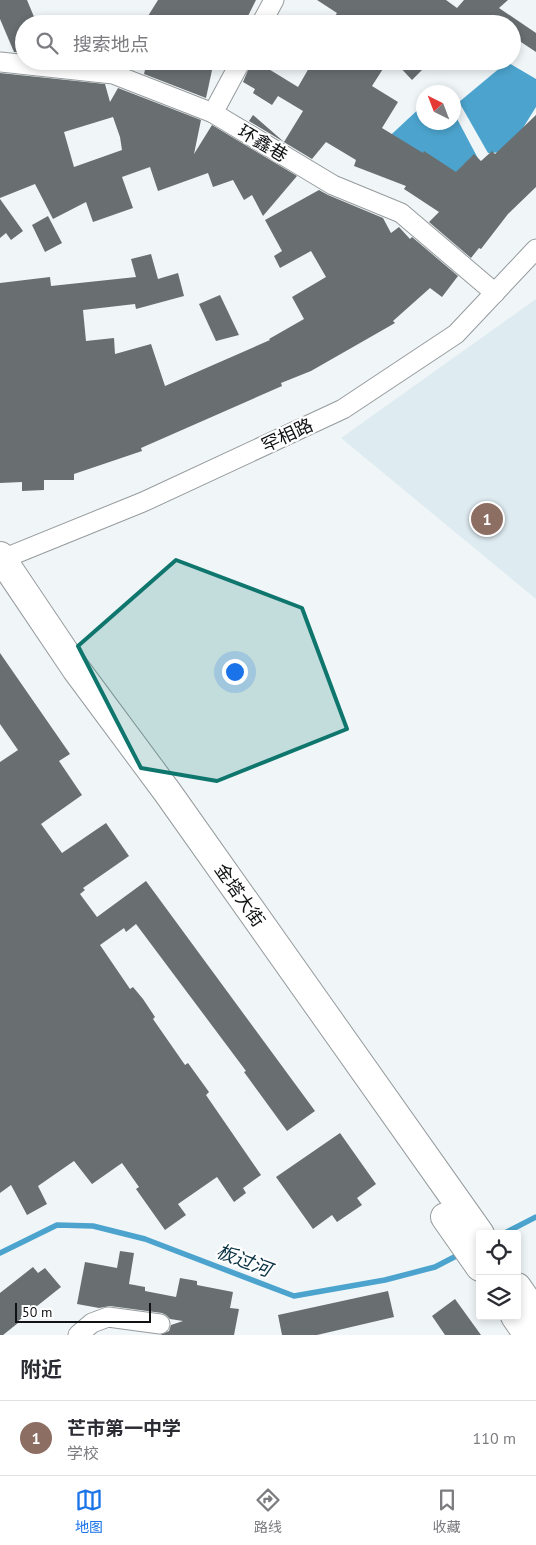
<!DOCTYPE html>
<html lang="zh">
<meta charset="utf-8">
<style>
:root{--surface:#fff;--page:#f2f2f3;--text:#2b2b33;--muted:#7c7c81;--line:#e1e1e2;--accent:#1a73e8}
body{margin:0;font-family:"PT Sans","Noto Sans SC",sans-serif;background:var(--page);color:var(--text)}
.controls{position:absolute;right:15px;bottom:15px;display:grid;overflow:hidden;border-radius:5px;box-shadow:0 2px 8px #0003}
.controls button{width:45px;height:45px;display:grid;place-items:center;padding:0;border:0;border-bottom:1px solid var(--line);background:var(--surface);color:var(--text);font:25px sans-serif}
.compass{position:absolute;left:416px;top:85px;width:45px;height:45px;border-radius:50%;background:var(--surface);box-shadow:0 2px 8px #0003;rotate:318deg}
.scale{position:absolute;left:15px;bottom:12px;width:136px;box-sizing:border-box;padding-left:5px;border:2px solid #101213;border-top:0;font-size:14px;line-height:18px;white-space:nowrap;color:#101213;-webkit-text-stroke:4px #fff;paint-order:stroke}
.you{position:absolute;left:234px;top:671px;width:18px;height:18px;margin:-12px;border:4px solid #fff;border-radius:50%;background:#1a73e8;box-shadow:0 0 0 8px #1a73e833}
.badge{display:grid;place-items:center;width:32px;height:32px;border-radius:50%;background:var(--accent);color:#fff;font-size:16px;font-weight:700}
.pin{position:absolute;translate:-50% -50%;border:2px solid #fff;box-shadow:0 1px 5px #0006}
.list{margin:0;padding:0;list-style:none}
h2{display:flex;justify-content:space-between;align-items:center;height:65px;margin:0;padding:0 20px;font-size:21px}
h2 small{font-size:16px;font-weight:400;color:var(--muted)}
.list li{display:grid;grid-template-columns:32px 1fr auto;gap:15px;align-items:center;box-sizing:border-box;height:75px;padding:0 20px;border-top:1px solid var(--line)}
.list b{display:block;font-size:19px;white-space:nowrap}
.list p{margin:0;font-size:16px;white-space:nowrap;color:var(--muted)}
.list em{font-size:16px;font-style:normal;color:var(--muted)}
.icon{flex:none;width:28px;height:28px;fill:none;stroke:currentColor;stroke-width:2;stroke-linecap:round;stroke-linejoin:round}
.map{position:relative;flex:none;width:536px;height:1335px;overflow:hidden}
.search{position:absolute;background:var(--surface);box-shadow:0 2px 8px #0003;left:15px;right:15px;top:15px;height:55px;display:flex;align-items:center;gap:12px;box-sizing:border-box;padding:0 18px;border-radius:28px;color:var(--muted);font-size:19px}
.sheet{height:140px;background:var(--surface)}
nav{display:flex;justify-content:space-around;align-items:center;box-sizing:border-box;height:70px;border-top:1px solid var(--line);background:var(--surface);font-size:14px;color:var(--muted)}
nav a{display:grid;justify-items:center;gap:2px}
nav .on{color:var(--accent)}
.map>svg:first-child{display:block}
.built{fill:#deebf1}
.water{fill:#4ca4ce}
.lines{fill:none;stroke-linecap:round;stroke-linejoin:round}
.stream{stroke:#4ca4ce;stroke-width:5.5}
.building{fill:#696e70;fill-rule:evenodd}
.street-casing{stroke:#969b9d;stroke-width:21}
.secondary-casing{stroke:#969b9d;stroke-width:30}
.street{stroke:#fff;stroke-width:19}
.secondary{stroke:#fff;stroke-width:28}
.marked{fill:#0f766e;fill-opacity:0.2;stroke:#0f766e;stroke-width:4;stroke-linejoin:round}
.labels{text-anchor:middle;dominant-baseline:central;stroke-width:4.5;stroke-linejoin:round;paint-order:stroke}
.street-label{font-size:18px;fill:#101213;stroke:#fff}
.water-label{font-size:19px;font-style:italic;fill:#0a3244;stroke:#fff}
</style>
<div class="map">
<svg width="536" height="1335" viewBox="0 0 536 1335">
<rect width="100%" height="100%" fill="#f0f6f8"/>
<polygon class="built" points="536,299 536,599 341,438"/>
<g class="water">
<polygon points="507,62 536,79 536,107 508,152 488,153 459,102"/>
<polygon points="423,105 424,122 454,122 454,113 482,166 457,181 380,145"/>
</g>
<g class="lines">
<g class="stream">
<polyline points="503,1234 536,1217"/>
<polyline points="0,1253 57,1225 93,1226 145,1239 294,1296 385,1280 435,1267 462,1253"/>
</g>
</g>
<g class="building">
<polygon points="0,0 27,0 37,24 24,24 24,53 14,52 0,19"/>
<polygon points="158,0 256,0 244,24 143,24"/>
<polygon points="317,0 446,0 457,8 464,0 508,0 499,8 536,33 536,52 512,36 512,24 346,24 335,16 337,13"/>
<polygon points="147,61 214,61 206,98 144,74"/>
<polygon points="252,61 272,61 267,68 298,87 313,61 388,61 372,86 398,102 382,128 423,153 424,151 456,172 474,154 481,161 492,151 495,154 536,115 536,187 508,214 481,249 479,248 471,258 429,222 439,212 404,189 406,186 354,166 356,160 326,142 312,159 249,121 253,115 284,142 303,111 278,96 272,105 253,93 255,89 243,82"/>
<polygon points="394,61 431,61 412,80"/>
<path d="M 0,73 L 105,84 L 110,102 L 118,88 L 201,120 L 194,154 L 212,125 L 297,176 L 263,216 L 252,195 L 244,200 L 233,180 L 213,187 L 208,173 L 158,191 L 150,167 L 122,177 L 133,208 L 93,222 L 86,202 L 53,219 L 35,184 L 0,198 ZM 113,117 L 120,137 L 122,150 L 74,167 L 64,132 Z"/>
<polygon points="319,190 328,195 383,218 391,233 399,227 410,239 412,237 458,276 442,297 430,288 393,321 395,323 311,371 281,383 282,386 141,448 142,451 74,474 74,480 44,480 44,490 22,491 22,482 0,483 0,283 50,277 51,286 136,277 131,259 151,254 158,279 178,273 184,296 136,309 135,304 83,310 86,341 114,338 115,354 151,344 165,386 270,340 269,339 304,319 292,297 326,277 311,251 280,268 274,256 282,251 265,220"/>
<polygon points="0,199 23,231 11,240 6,233 0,238"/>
<polygon points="48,216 62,243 45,252 32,225"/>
<polygon points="220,295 239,335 216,341 199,304"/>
<polygon points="0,653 70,754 59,761 82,795 41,824 62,853 106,823 129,856 83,888 85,890 80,894 97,917 146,881 315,1111 287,1131 244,1072 246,1071 136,924 126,932 124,928 100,945 130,989 133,987 143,999 155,1017 153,1019 185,1065 188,1063 209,1092 206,1095 261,1175 243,1188 246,1193 234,1202 217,1177 178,1204 186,1215 165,1230 136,1189 139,1187 122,1163 92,1184 74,1161 38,1186 47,1204 27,1215 11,1185 0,1193 0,762 18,750 0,724"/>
<polygon points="340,1133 376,1184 357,1198 362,1205 337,1222 332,1215 313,1229 276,1177"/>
<polygon points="120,1251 134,1253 129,1284 145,1287 145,1291 176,1297 180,1278 197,1281 197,1285 233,1292 230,1308 239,1309 234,1335 160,1335 169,1331 171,1325 183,1321 170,1319 166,1315 162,1313 110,1306 99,1308 77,1304 85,1262 117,1268"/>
<polygon points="33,1267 38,1273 45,1268 61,1287 17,1322 18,1323 3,1335 0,1335 0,1293"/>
<polygon points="388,1291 394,1317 317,1335 282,1335 278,1315"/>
<polygon points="455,1299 481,1335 445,1335 432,1316"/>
</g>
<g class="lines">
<defs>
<g id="street">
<polyline points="261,24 274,0"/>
<polyline points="0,62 113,74 213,113 333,185 401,213 495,293"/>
<polyline points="213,113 241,61"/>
<polyline points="0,560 143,502 343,409 456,334 536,249"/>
<polyline points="78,1335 92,1323 108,1317 160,1324"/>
</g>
<g id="secondary">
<polyline points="0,556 76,669 168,793 480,1234"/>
<polyline points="445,1217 480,1267"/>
<polyline points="517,1287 536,1314"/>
<polyline points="515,1316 528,1335"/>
</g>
</defs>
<use href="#street" class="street-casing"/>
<use href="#secondary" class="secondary-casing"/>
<use href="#street" class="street"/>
<use href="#secondary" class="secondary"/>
</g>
<path class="marked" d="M 176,560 L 302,608 L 347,729 L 217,781 L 141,768 L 78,646 Z"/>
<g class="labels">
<g class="street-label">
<text transform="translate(263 143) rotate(31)">环鑫巷</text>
<text transform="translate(287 435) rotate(-25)">罕相路</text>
<text transform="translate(240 895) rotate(55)">金塔大街</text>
</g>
<g class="water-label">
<text transform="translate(244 1260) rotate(21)">板过河</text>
</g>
</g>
</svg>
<div class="controls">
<button><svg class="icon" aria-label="locate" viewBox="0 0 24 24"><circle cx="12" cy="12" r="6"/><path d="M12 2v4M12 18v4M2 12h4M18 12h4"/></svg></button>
<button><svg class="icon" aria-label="layers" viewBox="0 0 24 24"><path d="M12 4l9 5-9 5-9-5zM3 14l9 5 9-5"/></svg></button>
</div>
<svg class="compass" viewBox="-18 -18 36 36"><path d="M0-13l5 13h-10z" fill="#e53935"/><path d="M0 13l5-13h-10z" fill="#7c7c81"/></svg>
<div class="scale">50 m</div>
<div class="you"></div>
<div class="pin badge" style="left:487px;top:519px;background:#8d6e63">1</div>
<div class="search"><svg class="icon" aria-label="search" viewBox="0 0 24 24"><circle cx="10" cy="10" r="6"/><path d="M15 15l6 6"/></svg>搜索地点</div>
</div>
<section class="sheet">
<h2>附近<small></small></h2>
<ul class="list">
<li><span class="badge" style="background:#8d6e63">1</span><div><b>芒市第一中学</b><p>学校</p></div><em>110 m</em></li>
</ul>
</section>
<nav>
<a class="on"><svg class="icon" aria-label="map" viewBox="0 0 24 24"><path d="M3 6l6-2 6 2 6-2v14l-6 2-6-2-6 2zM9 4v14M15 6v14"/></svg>地图</a>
<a><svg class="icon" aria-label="directions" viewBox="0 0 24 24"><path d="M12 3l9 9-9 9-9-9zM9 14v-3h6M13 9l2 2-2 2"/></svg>路线</a>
<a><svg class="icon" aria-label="saved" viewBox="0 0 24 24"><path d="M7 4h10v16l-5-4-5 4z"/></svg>收藏</a>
</nav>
